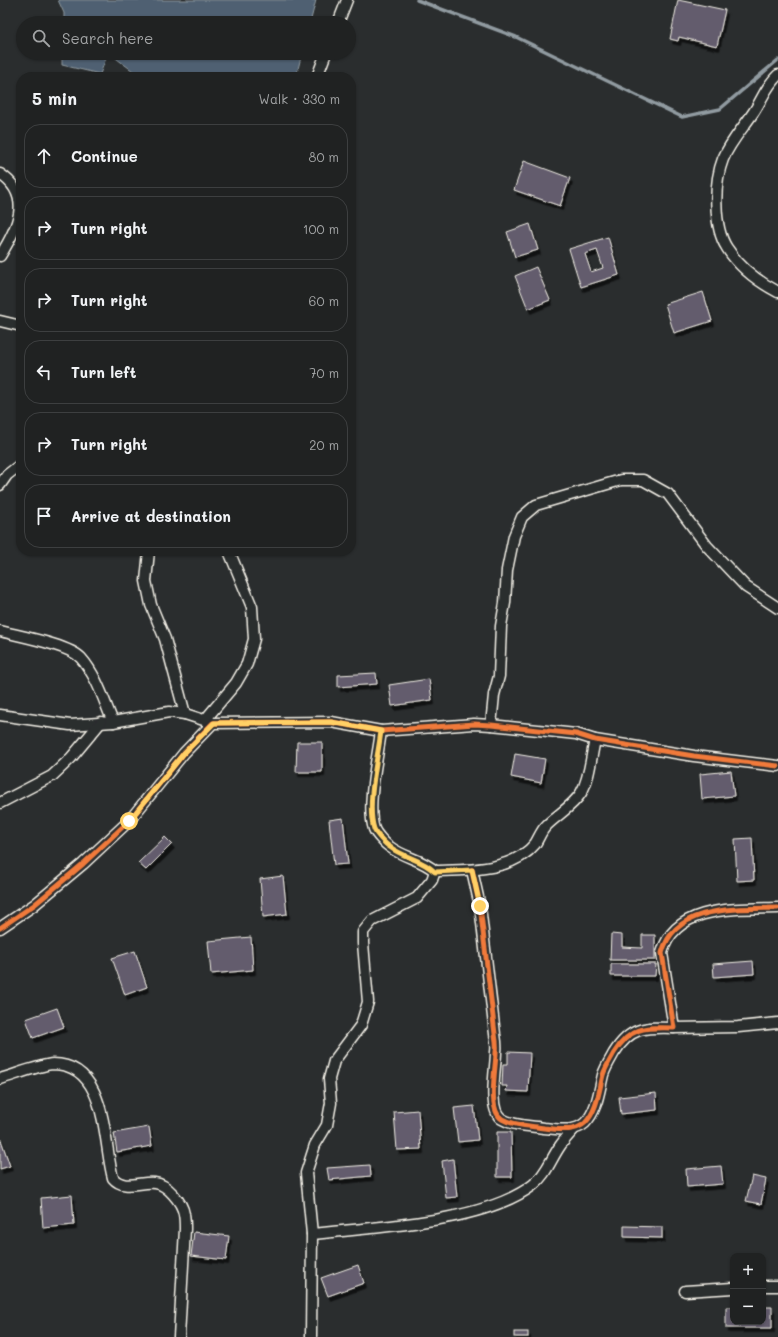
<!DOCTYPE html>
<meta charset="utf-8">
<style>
:root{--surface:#202222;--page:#282a2a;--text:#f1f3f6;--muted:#a2a4a5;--line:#3d3f40}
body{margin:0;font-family:Mali,sans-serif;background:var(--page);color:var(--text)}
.controls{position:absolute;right:12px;bottom:12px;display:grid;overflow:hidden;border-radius:8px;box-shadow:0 1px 3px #0004}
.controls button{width:36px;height:36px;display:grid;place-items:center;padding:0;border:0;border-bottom:1px solid var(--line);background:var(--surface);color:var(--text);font:20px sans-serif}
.stop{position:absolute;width:12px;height:12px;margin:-9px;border:3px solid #ffd166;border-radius:50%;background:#fff}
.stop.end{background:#ffd166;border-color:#fff;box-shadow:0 1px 4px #0008}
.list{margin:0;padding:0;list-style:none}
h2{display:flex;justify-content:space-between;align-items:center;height:52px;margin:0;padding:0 16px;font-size:17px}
h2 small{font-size:13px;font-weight:400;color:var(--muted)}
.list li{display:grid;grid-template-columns:26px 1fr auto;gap:12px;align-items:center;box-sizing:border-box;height:64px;margin:0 8px 8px;padding:0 8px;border:1px solid var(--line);border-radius:16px}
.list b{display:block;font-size:15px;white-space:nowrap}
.list em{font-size:13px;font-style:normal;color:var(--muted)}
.icon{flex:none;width:22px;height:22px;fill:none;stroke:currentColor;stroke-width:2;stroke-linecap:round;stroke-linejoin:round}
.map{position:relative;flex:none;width:778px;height:1337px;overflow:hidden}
.search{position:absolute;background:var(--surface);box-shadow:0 1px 3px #0004;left:16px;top:16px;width:340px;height:44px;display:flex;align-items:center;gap:10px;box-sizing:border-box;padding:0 14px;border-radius:22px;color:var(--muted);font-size:15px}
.panel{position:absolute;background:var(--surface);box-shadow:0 1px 3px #0004;left:16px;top:72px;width:340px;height:484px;border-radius:16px}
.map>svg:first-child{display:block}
.water{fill:#4f6172;stroke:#919ba1}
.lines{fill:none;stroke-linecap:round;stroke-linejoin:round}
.stream{stroke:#919ba1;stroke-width:3.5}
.building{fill:#635c6d;stroke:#f4f1e8;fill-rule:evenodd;filter:url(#shadow)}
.minor-casing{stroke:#f4f1e8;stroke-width:13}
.minor{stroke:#2a2d2e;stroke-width:10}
.cycleway-casing{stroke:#2a2d2e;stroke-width:8}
.cycleway{stroke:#f17a3a;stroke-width:5}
.route{stroke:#ffd166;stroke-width:5}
</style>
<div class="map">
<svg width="778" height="1337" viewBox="0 0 778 1337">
<defs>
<filter id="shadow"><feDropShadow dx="2.5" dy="4.5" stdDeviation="0" flood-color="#0009"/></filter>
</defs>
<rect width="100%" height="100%" fill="#2a2d2e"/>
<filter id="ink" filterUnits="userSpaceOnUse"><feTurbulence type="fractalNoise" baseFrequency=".025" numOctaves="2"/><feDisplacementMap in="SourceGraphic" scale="8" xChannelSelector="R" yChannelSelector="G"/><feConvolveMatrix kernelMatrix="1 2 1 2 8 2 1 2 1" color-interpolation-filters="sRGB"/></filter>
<g filter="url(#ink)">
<g class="water">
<polygon points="58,0 316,0 310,23 64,23 64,13"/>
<polygon points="62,53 108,53 100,74 62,65"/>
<polygon points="109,53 302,53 296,77 136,77 137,74"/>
</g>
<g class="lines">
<polyline class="stream" points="417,0 516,37 682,117 720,109 778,60"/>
</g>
<g class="building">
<polygon points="678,0 725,10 717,46 679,37 678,41 670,39"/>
<polygon points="524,161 570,178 560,206 514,190"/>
<polygon points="530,224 538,250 515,257 507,232"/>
<path d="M 608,237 L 619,275 L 581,287 L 569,249 ZM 597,250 L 603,268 L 591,272 L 585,254 Z"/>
<polygon points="536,267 550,300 528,309 515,276"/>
<polygon points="703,292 712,321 674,333 665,304"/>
<polygon points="376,673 377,684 338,687 338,675"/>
<polygon points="429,679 432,700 392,706 389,685"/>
<polygon points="297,742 322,742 322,772 296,772"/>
<polygon points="515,754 545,759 541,783 511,777"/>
<polygon points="731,771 734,796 702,799 700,774"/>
<polygon points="343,818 348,864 334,865 329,820"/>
<polygon points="165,837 172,844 146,870 138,863"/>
<polygon points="752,838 754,880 737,881 735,839"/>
<polygon points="283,876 287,914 263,917 260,879"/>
<polygon points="611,934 622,935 622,947 642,948 642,935 655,935 655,960 610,960"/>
<polygon points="251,937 253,970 211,974 208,941"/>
<polygon points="135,951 147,987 125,995 112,958"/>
<polygon points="753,961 754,974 714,977 713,964"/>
<polygon points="611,964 656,964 655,976 611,976"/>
<polygon points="57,1008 64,1027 33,1038 26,1019"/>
<polygon points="508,1052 530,1053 528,1092 506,1091 507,1086 502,1086 503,1064 508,1064"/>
<polygon points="656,1093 657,1110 621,1114 619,1097"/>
<polygon points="474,1106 478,1140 458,1142 454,1108"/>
<polygon points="418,1110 421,1149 397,1150 394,1112"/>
<polygon points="149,1127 152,1146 117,1152 114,1133"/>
<polygon points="497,1132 511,1132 512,1177 497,1177"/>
<polygon points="0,1137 10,1166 0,1169"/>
<polygon points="453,1159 457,1197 446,1198 442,1161"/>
<polygon points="370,1165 371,1176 329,1180 327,1168"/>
<polygon points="721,1166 723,1184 687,1187 686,1169"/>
<polygon points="752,1176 766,1179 761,1204 746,1201"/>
<polygon points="72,1195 74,1225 43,1228 41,1198"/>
<polygon points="624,1226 662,1227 662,1238 624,1237"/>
<polygon points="194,1232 229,1236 226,1260 191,1256"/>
<polygon points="358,1265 364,1283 328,1296 321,1278"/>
<polygon points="726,1307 733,1307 733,1322 763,1322 763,1307 772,1307 772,1328 726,1328"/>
<rect x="514" y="1332" width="14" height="5"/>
</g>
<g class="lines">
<defs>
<g id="minor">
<polyline points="338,23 347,0"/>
<path d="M 778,75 C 766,86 762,100 753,113 C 743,128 730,142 723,159 C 714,182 713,227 727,248 C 739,267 759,282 778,292"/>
<polyline points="317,77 326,53"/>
<path d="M 0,174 C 34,196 17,229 0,256"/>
<polyline points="0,321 21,326"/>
<polyline points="0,485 7,475 21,464"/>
<polyline points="149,551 146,581 151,605 165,639 185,714"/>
<path d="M 0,631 C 19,636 69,645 81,658 C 97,676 104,701 113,722"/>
<polyline points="0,715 70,725 113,722 169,712 185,714 213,723"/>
<polyline points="205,720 236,683 247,664 254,639 252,607 229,551"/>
<polyline points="491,725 494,695 499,676 501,626 505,603 507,570 514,536 522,517 536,505 621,480 643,480 668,494 707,546 746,587 778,608"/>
<polyline points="0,803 52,776 71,758 101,722"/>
<path d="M 472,870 L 480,906 L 495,1034 C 496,1040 497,1046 496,1052 C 496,1068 487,1110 502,1119 C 514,1126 531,1126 544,1128 C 557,1129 574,1133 585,1123 C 597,1111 599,1091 603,1075 C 605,1068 610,1060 614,1053 C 630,1027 644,1027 674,1028 L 662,953 C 675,904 738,909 778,908"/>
<path d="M 435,871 C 467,870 512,872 535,844 C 539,838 541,831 546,826 C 557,815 573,806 581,793 C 590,778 591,756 595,740"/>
<polyline points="0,928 34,905 83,864 129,821 184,753 213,723 331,722 381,731 474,724 491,725 576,734 595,740 694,756 778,766"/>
<polyline points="674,1028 738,1027 778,1023"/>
<path d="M 0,1079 C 14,1075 40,1065 53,1064 C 108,1064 103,1143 113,1178 C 124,1191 141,1181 155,1183 C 167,1184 182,1202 184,1214 C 185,1219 185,1224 185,1229 L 179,1337"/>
<path d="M 312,1234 C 374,1227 484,1223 533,1185 C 546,1175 551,1159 560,1146 C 564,1140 569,1135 574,1129"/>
<polyline points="763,1286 778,1286"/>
<polyline points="685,1291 733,1288"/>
<path d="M 311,1337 L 312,1234 L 306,1173 L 315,1145 L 327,1125 L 331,1103 L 329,1079 L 334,1061 L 361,1025 L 368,1002 L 363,943 L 363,932 L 372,921 L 417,898 L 432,880 L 435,871 C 422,859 404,858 390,847 C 385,844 376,834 374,829 C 366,805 378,757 381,731"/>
</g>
</defs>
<use href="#minor" class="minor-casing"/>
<use href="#minor" class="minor"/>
<defs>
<g id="cycleway">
<path d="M 472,870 L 480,906 L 495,1034 C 496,1040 497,1046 496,1052 C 496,1068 487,1110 502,1119 C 514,1126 531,1126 544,1128 C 557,1129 574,1133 585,1123 C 597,1111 599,1091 603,1075 C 605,1068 610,1060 614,1053 C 630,1027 644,1027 674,1028 L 662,953 C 675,904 738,909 778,908"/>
<polyline points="0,928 34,905 83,864 129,821 184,753 213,723 331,722 381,731 474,724 491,725 576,734 595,740 694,756 778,766"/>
</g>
</defs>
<use href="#cycleway" class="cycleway-casing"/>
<use href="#cycleway" class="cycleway"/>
</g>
</g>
<g class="lines" filter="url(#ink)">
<path class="route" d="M 129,821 L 184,753 L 214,723 L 331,722 L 381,731 C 378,757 366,805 374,829 C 376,834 385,844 390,847 C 404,858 422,859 435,872 L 472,870 L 480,906"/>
</g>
</svg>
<div class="controls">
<button>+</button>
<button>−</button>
</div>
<div class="stop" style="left:129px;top:821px"></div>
<div class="stop end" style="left:480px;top:906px"></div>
<div class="search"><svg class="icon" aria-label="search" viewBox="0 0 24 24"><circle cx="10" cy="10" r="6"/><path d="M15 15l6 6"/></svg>Search here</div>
<section class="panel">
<h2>5 min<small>Walk · 330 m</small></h2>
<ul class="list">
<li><svg class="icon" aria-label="ahead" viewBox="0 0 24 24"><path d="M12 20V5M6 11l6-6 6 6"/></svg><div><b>Continue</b></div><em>80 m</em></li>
<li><svg class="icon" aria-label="right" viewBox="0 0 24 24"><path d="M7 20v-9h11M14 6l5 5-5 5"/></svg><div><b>Turn right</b></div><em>100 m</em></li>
<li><svg class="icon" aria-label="right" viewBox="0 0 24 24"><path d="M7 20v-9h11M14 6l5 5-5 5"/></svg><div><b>Turn right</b></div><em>60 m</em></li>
<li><svg class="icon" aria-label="left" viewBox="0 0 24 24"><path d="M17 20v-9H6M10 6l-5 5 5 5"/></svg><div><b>Turn left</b></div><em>70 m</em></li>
<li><svg class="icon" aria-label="right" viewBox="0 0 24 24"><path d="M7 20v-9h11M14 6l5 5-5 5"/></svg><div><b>Turn right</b></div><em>20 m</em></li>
<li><svg class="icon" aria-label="arrive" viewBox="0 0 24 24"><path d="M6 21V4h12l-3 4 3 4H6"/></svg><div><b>Arrive at destination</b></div></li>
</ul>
</section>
</div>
